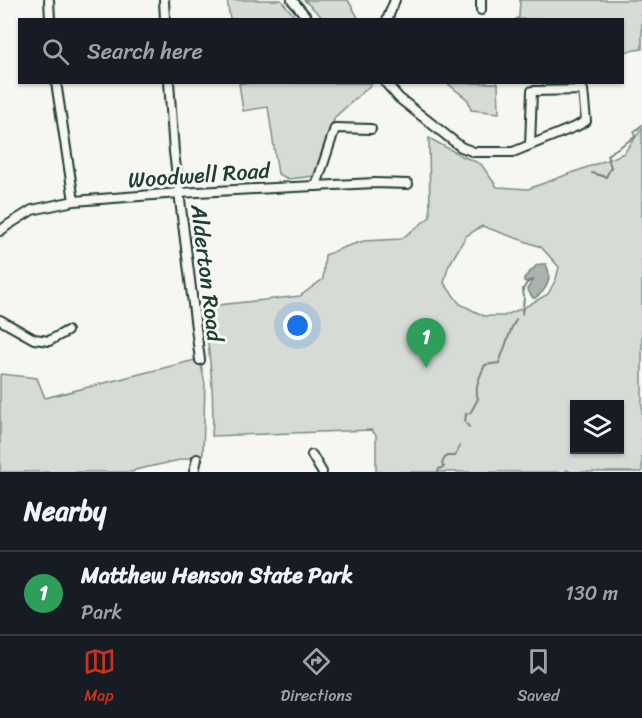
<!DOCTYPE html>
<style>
:root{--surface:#171b24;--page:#242831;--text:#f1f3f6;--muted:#9ea1a6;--line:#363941;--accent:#c8321e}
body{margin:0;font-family:Sriracha,sans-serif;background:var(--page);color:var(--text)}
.controls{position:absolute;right:18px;bottom:18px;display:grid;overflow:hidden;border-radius:0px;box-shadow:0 2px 4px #0004}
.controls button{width:54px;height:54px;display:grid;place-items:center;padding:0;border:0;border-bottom:2px solid var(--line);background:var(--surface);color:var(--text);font:30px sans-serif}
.you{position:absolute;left:298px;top:326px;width:21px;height:21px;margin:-15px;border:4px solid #fff;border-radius:50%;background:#1a73e8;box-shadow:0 0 0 9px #1a73e833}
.badge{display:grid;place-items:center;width:39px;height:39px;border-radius:50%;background:var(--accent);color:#fff;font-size:20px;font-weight:700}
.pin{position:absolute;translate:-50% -50px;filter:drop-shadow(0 2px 3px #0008)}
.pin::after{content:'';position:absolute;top:32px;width:21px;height:18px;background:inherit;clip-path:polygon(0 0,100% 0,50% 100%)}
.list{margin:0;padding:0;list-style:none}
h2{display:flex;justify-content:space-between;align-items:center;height:78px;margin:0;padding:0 24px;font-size:26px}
h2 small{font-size:20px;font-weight:400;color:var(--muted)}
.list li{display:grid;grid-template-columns:39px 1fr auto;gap:18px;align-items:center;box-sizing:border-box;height:84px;padding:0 24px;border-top:2px solid var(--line)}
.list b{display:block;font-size:22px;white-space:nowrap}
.list p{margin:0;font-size:20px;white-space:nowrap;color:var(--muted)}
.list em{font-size:20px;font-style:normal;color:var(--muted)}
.icon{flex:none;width:33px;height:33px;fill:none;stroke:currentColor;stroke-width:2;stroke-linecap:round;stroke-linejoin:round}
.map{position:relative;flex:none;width:642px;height:472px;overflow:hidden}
.search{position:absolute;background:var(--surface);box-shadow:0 2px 4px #0004;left:18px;right:18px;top:18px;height:66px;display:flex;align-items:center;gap:15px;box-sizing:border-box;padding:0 21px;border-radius:0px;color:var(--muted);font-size:22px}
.sheet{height:162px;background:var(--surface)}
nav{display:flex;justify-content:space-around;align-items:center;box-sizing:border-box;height:84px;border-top:2px solid var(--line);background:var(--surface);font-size:16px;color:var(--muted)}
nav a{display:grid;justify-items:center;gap:3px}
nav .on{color:var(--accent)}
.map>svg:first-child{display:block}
.green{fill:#d6dbd6;stroke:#7a8c85;stroke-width:1.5;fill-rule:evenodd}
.water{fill:#aab3ae;stroke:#72847d;stroke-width:1.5}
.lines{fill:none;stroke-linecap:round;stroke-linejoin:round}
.stream{stroke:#72847d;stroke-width:2}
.street-casing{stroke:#1f3d34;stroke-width:12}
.street{stroke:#f6f6f2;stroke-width:8}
.labels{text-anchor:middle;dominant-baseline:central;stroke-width:6;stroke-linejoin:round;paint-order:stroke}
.street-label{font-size:22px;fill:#1f3d34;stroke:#f6f6f2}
</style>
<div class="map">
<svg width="642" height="472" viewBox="0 0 642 472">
<rect width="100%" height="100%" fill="#f6f6f2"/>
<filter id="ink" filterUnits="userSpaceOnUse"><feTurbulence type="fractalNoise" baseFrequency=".0167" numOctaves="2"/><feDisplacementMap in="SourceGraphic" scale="12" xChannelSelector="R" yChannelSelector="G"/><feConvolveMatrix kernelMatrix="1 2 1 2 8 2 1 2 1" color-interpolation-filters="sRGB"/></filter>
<g filter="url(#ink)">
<g class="green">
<polygon points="227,0 281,0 297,19 230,19"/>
<polygon points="304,0 348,0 359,19 324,19"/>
<polygon points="520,0 642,0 642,49 623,52 622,20 516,19 519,17"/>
<polygon points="239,83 373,83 335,117 314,176 289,179 278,174 268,107 243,111"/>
<polygon points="447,83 498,83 499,113 471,110 468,100"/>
<path d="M 642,127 L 642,472 L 571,472 L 567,470 L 565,472 L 376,472 L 376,435 L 371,430 L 212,436 C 215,394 209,352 204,311 L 210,311 L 210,306 L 300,296 L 323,279 L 325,255 L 345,247 L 364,241 L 401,239 L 430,217 L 429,138 L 462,156 L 481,164 L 497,187 L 528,189 L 615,157 L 624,153 L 641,130 ZM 482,226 L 541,247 L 559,267 L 556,279 L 548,294 L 525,307 L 504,316 L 484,316 L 460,304 L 444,283 L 448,267 L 466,236 ZM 574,404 L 620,404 L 620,450 L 574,450 Z"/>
<polygon points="195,360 200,360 205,384 203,455 135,470 133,472 0,472 0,375 1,374 37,378 45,398"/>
</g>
<path class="water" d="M 541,264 L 546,264 C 553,278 547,290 535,298 L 533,298 L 527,289 L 533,281 L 531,280 L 526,282 L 524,281 L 524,278 L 537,265 Z"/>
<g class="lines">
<g class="stream">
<polyline points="592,173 606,177 611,167 607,155 635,137 634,132 642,125"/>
<polyline points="522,314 524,298 523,289 527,283 533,280"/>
<path d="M 469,427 L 465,422 L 466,414 L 470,413 C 473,409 475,404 478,399 C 474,387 480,376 485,365 L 499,363 L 512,327 L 516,320"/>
<polyline points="438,472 439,469 444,467 442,464 444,459 447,456 455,456 460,446"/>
</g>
<defs>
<g id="street">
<polyline points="49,0 50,20"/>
<polyline points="164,0 165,20"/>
<polyline points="292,0 309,20"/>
<polyline points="481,10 481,0"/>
<polyline points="387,20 395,0"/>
<polyline points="56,82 74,201"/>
<polyline points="169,82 174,152 200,360"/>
<polyline points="385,82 399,98 461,147 474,152 513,152 577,126 586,121 583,90 532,91 530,145"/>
<polyline points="316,186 335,128 371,129"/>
<polyline points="0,231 8,225 32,210 74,201 179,193 274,188 375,183 408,184"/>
<polyline points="0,320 34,339 49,341 67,331"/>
<polyline points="312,455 322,472"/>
<polyline points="194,472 197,459"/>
</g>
</defs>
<use href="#street" class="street-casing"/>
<use href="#street" class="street"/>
</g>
</g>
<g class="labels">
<g class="street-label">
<text transform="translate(199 175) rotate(-4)">Woodwell Road</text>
<text transform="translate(207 273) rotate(83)">Alderton Road</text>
</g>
</g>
</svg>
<div class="controls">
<button><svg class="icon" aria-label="layers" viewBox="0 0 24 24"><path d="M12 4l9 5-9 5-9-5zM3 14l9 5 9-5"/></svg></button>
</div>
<div class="you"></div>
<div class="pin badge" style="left:426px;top:368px;background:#2e9e5b">1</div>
<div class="search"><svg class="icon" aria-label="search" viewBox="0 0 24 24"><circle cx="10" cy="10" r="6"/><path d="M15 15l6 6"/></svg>Search here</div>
</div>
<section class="sheet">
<h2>Nearby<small></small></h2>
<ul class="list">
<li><span class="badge" style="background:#2e9e5b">1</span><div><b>Matthew Henson State Park</b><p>Park</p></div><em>130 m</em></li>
</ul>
</section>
<nav>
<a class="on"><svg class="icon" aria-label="map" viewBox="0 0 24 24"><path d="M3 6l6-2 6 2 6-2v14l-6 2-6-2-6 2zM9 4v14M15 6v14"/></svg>Map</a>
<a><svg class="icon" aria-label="directions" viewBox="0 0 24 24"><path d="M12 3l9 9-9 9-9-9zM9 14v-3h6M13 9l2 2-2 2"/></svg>Directions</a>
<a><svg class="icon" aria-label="saved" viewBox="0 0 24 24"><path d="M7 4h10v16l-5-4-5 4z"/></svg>Saved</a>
</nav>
